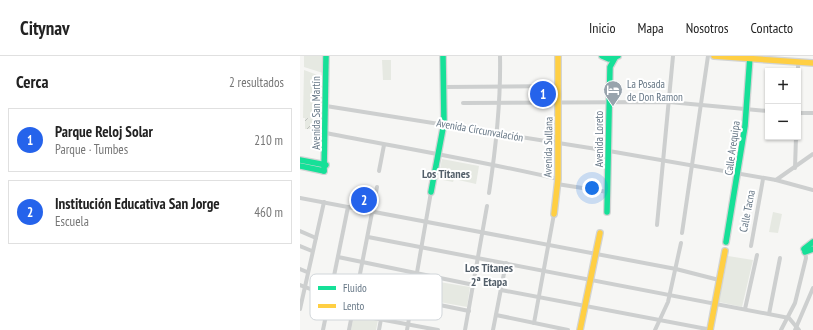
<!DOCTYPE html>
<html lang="es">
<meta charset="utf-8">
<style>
:root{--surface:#fff;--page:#f6f6f6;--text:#222;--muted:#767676;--line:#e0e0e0;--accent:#2563eb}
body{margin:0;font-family:"PT Sans Narrow",sans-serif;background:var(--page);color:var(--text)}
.controls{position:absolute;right:12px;top:12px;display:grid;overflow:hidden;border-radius:0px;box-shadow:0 1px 3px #0004}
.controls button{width:36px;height:36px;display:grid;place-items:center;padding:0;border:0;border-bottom:1px solid var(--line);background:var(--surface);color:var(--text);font:20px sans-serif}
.you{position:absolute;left:292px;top:132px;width:14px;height:14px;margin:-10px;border:3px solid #fff;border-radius:50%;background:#1a73e8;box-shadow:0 0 0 6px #1a73e833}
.badge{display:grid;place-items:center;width:26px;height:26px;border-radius:50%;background:var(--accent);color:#fff;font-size:13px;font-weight:700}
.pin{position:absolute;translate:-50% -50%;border:2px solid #fff;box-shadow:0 1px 4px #0006}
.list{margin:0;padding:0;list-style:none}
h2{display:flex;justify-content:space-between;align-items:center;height:52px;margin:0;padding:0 16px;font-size:17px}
h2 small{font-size:13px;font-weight:400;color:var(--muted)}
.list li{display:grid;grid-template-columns:26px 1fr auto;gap:12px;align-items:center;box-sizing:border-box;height:64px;margin:0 8px 8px;padding:0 8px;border:1px solid var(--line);border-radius:0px}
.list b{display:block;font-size:15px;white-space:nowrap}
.list p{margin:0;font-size:13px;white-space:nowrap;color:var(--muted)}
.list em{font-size:13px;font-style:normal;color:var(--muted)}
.map{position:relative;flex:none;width:513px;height:274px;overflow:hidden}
header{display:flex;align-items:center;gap:24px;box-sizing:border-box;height:56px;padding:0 20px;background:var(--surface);border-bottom:1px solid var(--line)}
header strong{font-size:19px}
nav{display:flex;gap:22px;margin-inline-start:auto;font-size:14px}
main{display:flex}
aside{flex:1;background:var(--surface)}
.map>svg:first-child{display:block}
.green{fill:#e6e9e2}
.garden{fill:url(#garden-furrows)}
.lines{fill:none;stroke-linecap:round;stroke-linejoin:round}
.fast-casing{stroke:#d2d4d4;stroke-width:8}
.slow-casing{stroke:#d2d4d4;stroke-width:8}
.street{stroke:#cdcfcf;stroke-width:4}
.fast{stroke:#16e098;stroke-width:5.5}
.slow{stroke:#ffcf43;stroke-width:5.5}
.labels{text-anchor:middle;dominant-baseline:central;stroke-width:4;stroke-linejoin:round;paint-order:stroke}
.poi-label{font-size:11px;fill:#657685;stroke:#fff;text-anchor:start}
.street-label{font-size:11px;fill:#657685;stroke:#fff}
.neighbourhood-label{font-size:12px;font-weight:bold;fill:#535f6a;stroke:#fff}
.key{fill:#fff;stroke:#d1d6da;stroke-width:1}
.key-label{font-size:11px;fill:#657685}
</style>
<header>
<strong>Citynav</strong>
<nav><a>Inicio</a><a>Mapa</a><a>Nosotros</a><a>Contacto</a></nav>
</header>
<main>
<aside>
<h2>Cerca<small>2 resultados</small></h2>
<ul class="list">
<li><span class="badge">1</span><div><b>Parque Reloj Solar</b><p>Parque · Tumbes</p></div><em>210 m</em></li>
<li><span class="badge">2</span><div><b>Institución Educativa San Jorge</b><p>Escuela</p></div><em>460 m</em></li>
</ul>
</aside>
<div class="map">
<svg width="513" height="274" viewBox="0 0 513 274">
<defs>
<pattern id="garden-furrows" width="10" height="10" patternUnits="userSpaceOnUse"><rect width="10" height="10" fill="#e6e9e2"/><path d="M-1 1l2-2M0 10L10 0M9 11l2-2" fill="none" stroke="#bec1bd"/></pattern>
</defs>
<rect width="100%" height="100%" fill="#f6f6f4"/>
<g class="green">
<polygon points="4,0 23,0 23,17 4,11"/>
<polygon points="82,4 91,4 91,24 83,24"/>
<polygon points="4,14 23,21 24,63 3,62"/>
<rect x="232" y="32" width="23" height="11"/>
<polygon points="142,103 179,110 176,128 154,123 153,126 138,123"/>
<polygon points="473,156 482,158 478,177 469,176"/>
<polygon points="428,200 453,204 442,251 419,246"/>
<polygon points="121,223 170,231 167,251 117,242"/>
<polygon points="54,259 78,264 76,274 51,274"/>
</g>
<polygon class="garden" points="5,62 20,63 20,73 5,73"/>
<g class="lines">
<defs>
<g id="fast">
<polyline points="302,0 309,3 318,0"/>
<polyline points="0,104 26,109"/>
<polyline points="0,110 24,115"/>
<polyline points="24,115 26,0"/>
<polyline points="131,136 144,67 143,0"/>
<polyline points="307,156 310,11 315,2"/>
<polyline points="426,186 445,70 450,0"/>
<polyline points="504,193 513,186"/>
<polyline points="505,196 513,193"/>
</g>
<g id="slow">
<polyline points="414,0 513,7"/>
<polyline points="254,158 258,123 258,0"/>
<polyline points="280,274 300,177"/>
<polyline points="410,274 425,195"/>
</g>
</defs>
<use href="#fast" class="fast-casing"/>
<use href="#slow" class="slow-casing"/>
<g class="street">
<polyline points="498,15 498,6"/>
<polyline points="144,31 259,30"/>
<polyline points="163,47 369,46 468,55"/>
<polyline points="26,50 309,95 476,124 513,134"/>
<polyline points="498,57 513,57"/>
<path d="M 26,77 C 103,92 181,105 258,123"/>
<polyline points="495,112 496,81"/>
<polyline points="79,115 84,89"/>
<polyline points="476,124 513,98"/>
<polyline points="257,128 308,136"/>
<path d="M 189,137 C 196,91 201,46 200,0"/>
<polyline points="0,142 376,213 419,224"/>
<polyline points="357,169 373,0"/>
<polyline points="0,175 16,182"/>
<polyline points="382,177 408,0"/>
<polyline points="68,181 489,262 499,274"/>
<polyline points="0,190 12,195"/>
<polyline points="451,190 463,123"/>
<polyline points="38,201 174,229"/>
<polyline points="0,213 7,216"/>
<polyline points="0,229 29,240"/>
<polyline points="57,232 169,255"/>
<polyline points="201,234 412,274"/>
<polyline points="0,253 24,146"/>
<polyline points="445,253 457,199"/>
<polyline points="52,258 138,274"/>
<polyline points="469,258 480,202"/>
<polyline points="196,259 268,274"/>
<polyline points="234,267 254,158"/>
<polyline points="23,274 48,151"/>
<polyline points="49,274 77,131"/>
<polyline points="79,274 81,263"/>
<polyline points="107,274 131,136"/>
<polyline points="165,274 187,150"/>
<polyline points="193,274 206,207"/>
<polyline points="355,274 368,246 381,187"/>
<polyline points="481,274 495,247 506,202 505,195"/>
<polyline points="495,274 513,232"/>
</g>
<use href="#fast" class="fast"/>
<use href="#slow" class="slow"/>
</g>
<defs>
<symbol id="hotel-pin" viewBox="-11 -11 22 30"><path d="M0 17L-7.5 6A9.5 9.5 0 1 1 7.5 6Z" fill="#98a3ac" stroke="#fff"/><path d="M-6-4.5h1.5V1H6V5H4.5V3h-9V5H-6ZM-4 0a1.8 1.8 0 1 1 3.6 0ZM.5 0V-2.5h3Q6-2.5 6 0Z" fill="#fff"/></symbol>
</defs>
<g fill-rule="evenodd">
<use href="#hotel-pin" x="302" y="23" width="22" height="30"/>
</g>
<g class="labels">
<g class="poi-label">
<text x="327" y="28">La Posada<tspan x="327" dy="13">de Don Ramon</tspan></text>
</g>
<g class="street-label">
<text transform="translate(16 57) rotate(-90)">Avenida San Martín</text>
<text transform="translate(180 74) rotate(10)">Avenida Circunvalación</text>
<text transform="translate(299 83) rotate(-90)">Avenida Loreto</text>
<text transform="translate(248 91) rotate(-89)">Avenida Sullana</text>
<text transform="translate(432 92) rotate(-82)">Calle Arequipa</text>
<text transform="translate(447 155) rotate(-79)">Calle Tacna</text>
</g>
<g class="neighbourhood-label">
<text x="146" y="117">Los Titanes</text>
<text x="189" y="211">Los Titanes<tspan x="189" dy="14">2ª Etapa</tspan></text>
</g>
</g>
<rect x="10" y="218" width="132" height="46" rx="6" class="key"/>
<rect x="18" y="230" width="18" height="4" fill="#16e098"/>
<rect x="18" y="248" width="18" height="4" fill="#ffcf43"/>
<g class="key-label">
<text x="43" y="236">Fluido</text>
<text x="43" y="254">Lento</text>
</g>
</svg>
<div class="controls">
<button>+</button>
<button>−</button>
</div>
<div class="you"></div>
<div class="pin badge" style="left:243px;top:38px">1</div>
<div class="pin badge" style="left:64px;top:144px">2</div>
</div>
</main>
